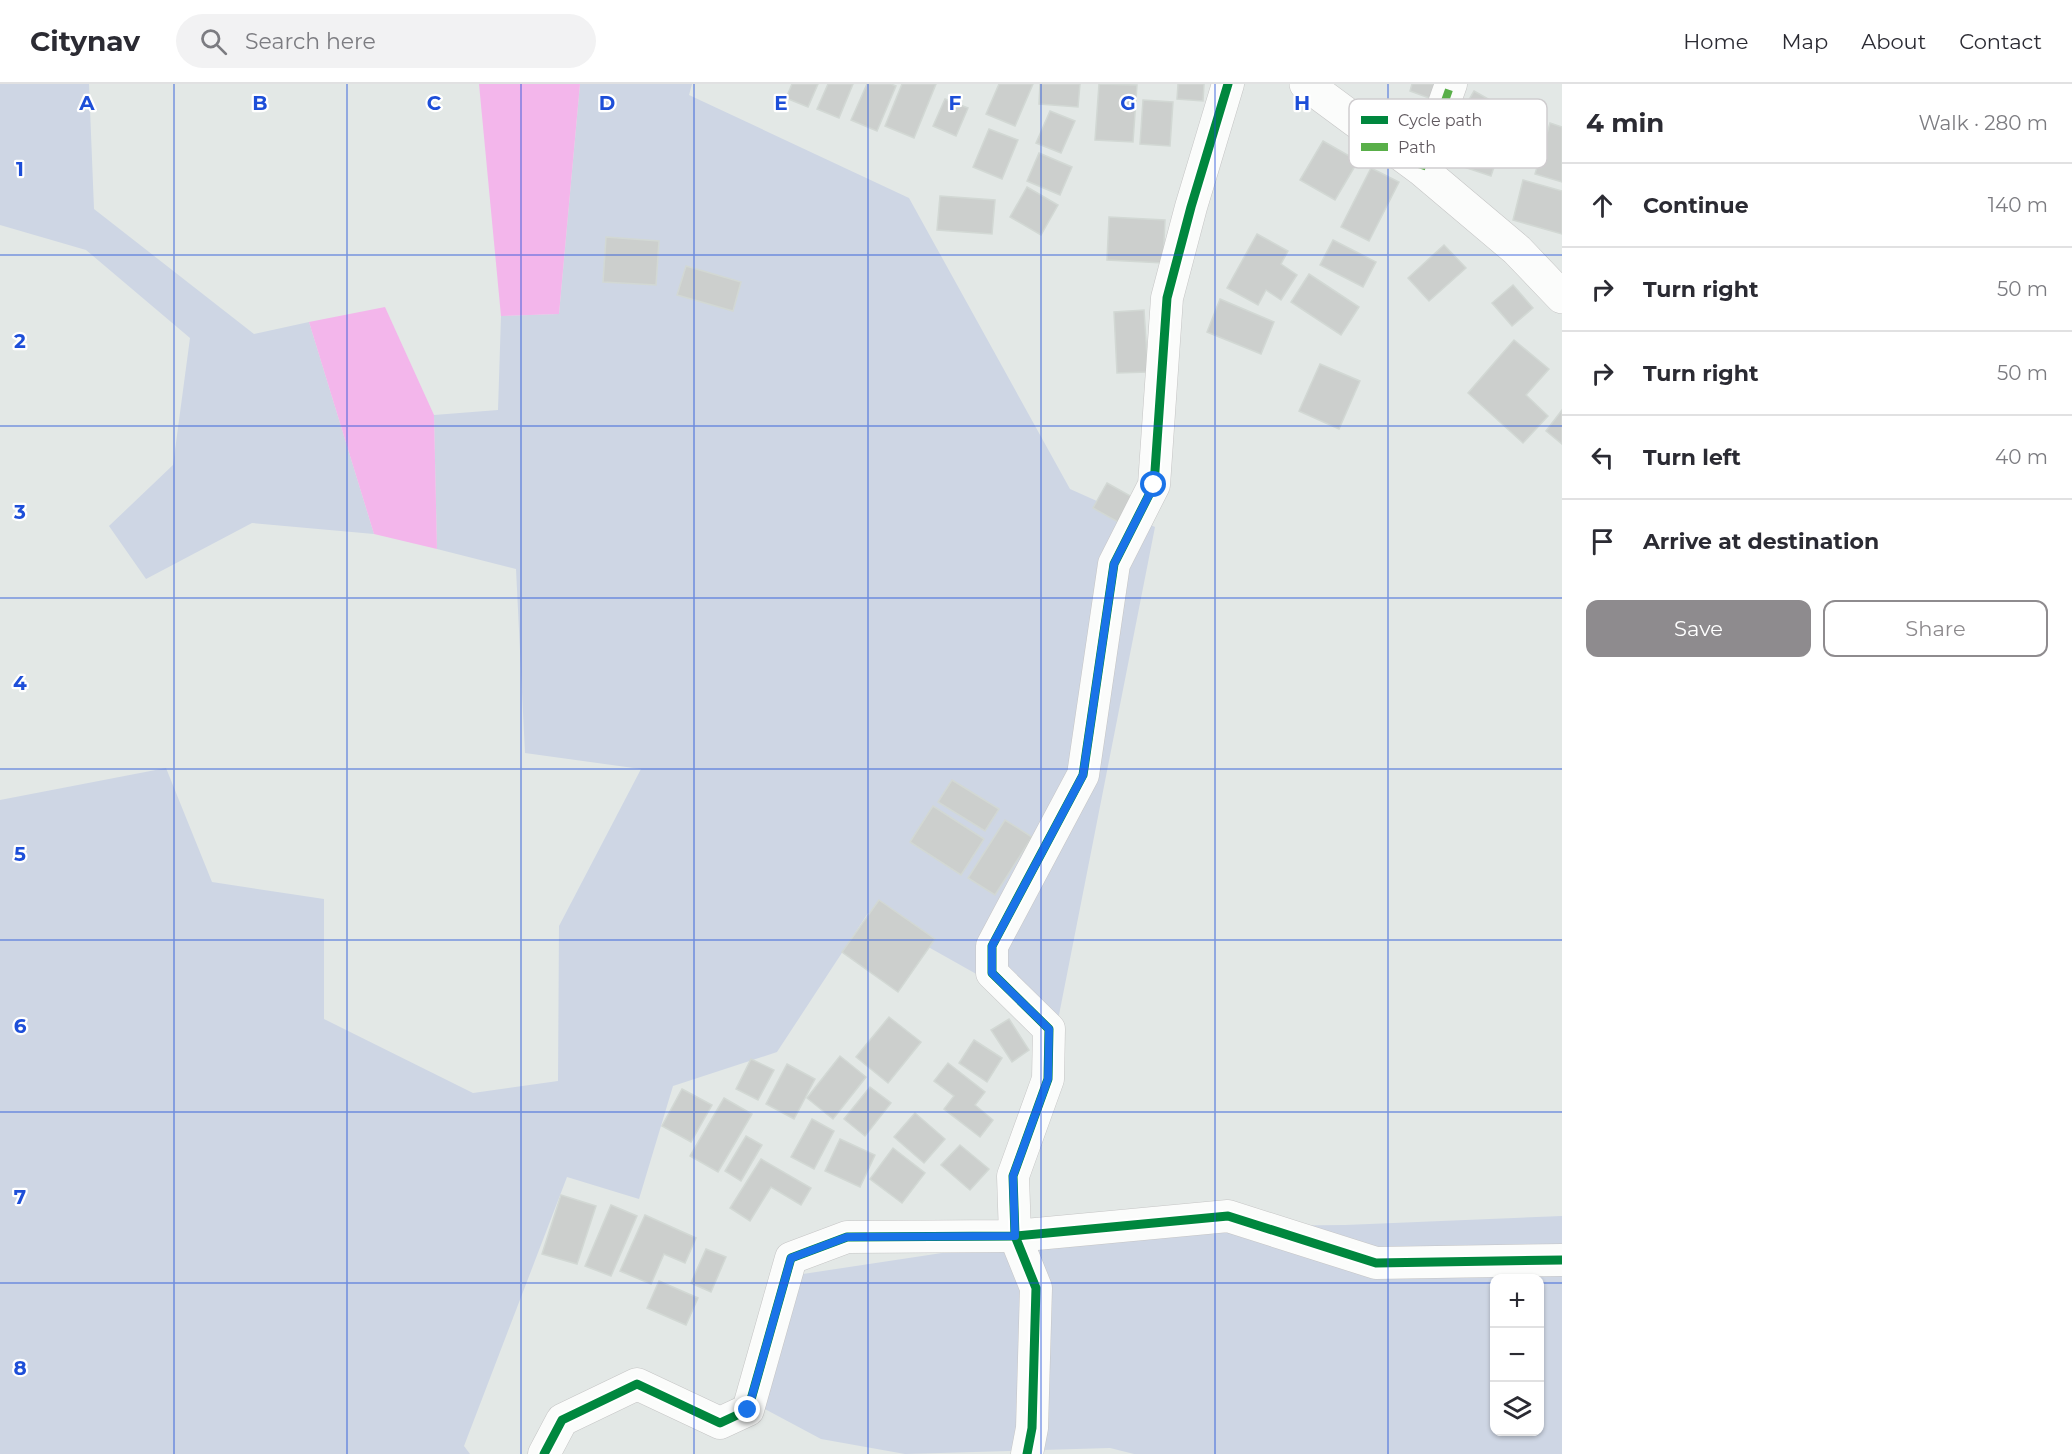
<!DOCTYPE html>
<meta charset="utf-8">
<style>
:root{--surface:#fff;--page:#f2f2f3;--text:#2b2b33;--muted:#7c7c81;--line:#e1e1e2;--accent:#8e8b8e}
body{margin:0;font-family:Montserrat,sans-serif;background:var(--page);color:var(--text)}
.controls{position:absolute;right:18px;bottom:18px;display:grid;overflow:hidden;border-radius:12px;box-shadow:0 2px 4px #0004}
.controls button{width:54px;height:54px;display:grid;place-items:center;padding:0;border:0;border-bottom:2px solid var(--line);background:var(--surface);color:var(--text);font:30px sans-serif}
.stop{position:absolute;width:18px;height:18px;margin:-14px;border:4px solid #1a73e8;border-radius:50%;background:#fff}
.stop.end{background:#1a73e8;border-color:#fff;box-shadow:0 2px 6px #0008}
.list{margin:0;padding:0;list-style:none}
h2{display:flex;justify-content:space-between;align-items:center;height:78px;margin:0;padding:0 24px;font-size:26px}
h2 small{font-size:20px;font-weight:400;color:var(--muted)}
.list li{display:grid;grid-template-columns:39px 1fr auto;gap:18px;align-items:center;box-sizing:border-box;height:84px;padding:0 24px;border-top:2px solid var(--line)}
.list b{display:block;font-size:22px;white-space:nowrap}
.list em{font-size:20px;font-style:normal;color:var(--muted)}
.actions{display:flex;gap:12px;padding:18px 24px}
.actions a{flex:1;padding:14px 0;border:2px solid var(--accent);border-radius:12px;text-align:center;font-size:21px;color:var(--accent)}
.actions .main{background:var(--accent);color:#fff}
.icon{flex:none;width:33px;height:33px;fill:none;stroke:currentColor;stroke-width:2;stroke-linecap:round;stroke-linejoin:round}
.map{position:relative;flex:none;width:1562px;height:1370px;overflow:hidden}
header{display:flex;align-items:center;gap:36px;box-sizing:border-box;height:84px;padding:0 30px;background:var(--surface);border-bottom:2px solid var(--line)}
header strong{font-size:28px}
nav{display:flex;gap:33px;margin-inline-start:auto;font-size:21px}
.search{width:420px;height:54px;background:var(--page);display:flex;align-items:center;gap:15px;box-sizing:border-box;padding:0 21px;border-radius:33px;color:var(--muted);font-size:22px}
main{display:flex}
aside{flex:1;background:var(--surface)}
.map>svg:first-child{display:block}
.green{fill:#ced6e4;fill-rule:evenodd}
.water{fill:#f3b6eb}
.building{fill:#cccfcd;stroke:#d2d8d4;stroke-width:1.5}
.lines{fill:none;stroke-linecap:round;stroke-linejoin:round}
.minor-casing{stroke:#c5c5c5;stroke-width:33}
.tertiary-casing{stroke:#c5c5c5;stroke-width:34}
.minor{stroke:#fbfcfb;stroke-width:32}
.tertiary{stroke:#fbfcfb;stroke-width:33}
.quiet{stroke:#59af49;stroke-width:8;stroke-dasharray:15 8;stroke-linecap:butt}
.cycleway-casing{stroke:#fff;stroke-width:13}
.cycleway{stroke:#00873e;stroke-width:9}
.route{stroke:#1a73e8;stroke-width:8}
.grid{fill:none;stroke:#1d4ed8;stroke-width:1.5;stroke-opacity:0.55}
.key{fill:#fff;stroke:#cfcdcf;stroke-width:1.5}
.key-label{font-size:16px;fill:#60595f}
.grid-label{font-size:20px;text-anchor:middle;font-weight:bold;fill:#1d4ed8;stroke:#fff;stroke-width:4.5;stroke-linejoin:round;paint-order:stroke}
</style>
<header>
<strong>Citynav</strong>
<div class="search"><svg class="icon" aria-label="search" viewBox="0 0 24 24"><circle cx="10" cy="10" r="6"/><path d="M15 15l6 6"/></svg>Search here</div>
<nav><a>Home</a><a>Map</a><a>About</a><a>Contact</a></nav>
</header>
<main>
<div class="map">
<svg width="1562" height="1370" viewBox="0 0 1562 1370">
<rect width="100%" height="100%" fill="#e3e8e6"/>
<g class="green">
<polygon points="0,0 89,0 94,125 254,250 309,238 374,450 252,439 146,495 109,442 173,381 190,254 86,166 0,141"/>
<polygon points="580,0 692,0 689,11 909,114 1070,405 1155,443 1058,936 868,829 777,968 673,1002 639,1115 567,1093 464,1362 470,1370 0,1370 0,716 166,684 212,798 324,815 324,935 473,1009 558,997 559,842 641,685 525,669 516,485 437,465 434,331 498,326 501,232 559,230"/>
<path d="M 1562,1132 L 1562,1370 L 1134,1370 L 1110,1364 L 905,1370 L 821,1355 L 759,1322 L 770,1195 L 1113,1143 L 1345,1141 ZM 1494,1194 L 1540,1194 L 1540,1348 L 1494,1348 Z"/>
</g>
<g class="water">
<polygon points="479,0 580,0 559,230 501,232"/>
<polygon points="385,223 434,331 437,465 374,450 309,238"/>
</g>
<g class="building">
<polygon points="792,0 818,0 808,23 786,14"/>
<polygon points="828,0 853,0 839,34 817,25"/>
<polygon points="867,0 891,0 896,2 877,47 851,36"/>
<polygon points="902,0 936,0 914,54 885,42"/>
<polygon points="999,0 1033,0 1015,42 986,30"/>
<polygon points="1040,0 1080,0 1078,23 1039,20"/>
<polygon points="1099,0 1137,1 1133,58 1095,56"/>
<polygon points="1178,0 1204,0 1203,17 1177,15"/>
<polygon points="1412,0 1437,0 1432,15 1410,7"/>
<polygon points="1474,7 1497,20 1475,59 1452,45"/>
<polygon points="945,15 968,24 956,52 933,42"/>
<polygon points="1143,16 1173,18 1170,62 1140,60"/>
<polygon points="1050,27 1075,37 1061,69 1036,59"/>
<polygon points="1550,39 1562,43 1562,98 1535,90"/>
<polygon points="989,45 1018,56 1002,95 973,83"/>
<polygon points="1323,57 1358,77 1335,116 1300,96"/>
<polygon points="1471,61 1498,71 1491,92 1464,83"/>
<polygon points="1039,69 1072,83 1060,111 1027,97"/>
<polygon points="1371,84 1399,98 1369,157 1341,143"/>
<polygon points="1523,96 1562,107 1562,150 1513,136"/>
<polygon points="1027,103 1058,121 1041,151 1010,133"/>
<polygon points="940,112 995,116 992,150 937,146"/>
<polygon points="1109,133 1165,136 1163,179 1107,176"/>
<polygon points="1257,150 1288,167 1281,180 1297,191 1281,216 1266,206 1258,221 1227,204"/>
<polygon points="606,153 659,157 656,201 603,198"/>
<polygon points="1333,156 1376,178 1363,203 1320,181"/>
<polygon points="1444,161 1466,184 1429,217 1408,194"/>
<polygon points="686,182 741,198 733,227 677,211"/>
<polygon points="1309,190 1359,223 1341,251 1291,218"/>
<polygon points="1513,201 1533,224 1512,242 1492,219"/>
<polygon points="1220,215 1274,238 1261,270 1207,248"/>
<polygon points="1144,226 1148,288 1117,289 1114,228"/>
<polygon points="1514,256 1549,285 1526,311 1548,332 1523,359 1468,309"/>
<polygon points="1320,280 1360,297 1339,345 1299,327"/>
<polygon points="1562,326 1562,360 1546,347"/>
<polygon points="1107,399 1141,418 1127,443 1093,424"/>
<polygon points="952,696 999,725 985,747 938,718"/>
<polygon points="933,722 984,755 961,791 910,758"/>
<polygon points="1005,736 1032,753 995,811 968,794"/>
<polygon points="879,816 935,855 898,908 842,868"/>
<polygon points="889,933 921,958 888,999 856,973"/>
<polygon points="1009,935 1029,966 1012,978 991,946"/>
<polygon points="974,956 1002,974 987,998 959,979"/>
<polygon points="840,972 866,993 833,1035 807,1014"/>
<polygon points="751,975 774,986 758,1016 736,1005"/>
<polygon points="948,979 985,1008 975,1021 993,1036 980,1053 944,1025 954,1012 934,997"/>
<polygon points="787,980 815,995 794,1035 766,1020"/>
<polygon points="870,1003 891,1019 865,1052 844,1035"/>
<polygon points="682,1005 712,1021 691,1058 662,1042"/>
<polygon points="724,1014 752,1030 718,1088 690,1072"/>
<polygon points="915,1029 945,1055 924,1079 894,1053"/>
<polygon points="812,1035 834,1047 814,1085 791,1073"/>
<polygon points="746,1052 762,1061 741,1097 725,1087"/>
<polygon points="840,1055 875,1071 860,1103 825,1087"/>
<polygon points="960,1061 989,1085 970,1106 941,1081"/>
<polygon points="893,1064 925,1089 902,1119 870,1095"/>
<polygon points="761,1075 811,1104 801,1121 771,1103 750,1137 730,1124"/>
<polygon points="561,1111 596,1122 577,1180 542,1170"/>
<polygon points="611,1121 637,1132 611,1192 585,1182"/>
<polygon points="645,1131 696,1154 685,1179 664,1170 651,1200 620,1187"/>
<polygon points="706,1165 726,1173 711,1208 691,1199"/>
<polygon points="659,1197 698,1214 686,1241 647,1224"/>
</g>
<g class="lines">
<defs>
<g id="minor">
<polyline points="1421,85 1451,0"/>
<polyline points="544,1370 562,1336 637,1300 720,1339 748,1326 791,1174 847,1153 1015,1152 1228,1132 1376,1179 1562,1176"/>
<polyline points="1027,1370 1032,1344 1036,1204 1015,1152 1013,1092 1048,995 1049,945 992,889 992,862 1083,691 1114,480 1154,401 1167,214 1191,123 1228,0"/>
</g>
<polyline id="tertiary" points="1306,0 1421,85 1517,166 1562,213"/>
</defs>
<use href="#minor" class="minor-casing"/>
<use href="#tertiary" class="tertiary-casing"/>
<use href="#minor" class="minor"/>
<use href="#tertiary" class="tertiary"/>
<polyline class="quiet" points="1421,85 1451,0"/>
<defs>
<g id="cycleway">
<polyline points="544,1370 562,1336 637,1300 720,1339 748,1326 791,1174 847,1153 1015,1152 1228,1132 1376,1179 1562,1176"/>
<polyline points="1027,1370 1032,1344 1036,1204 1015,1152 1013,1092 1048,995 1049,945 992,889 992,862 1083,691 1114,480 1154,401 1167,214 1191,123 1228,0"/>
</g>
</defs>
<use href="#cycleway" class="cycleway-casing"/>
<use href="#cycleway" class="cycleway"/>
</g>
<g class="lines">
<polyline class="route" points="748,1326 791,1174 847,1153 1015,1152 1013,1092 1048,995 1049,945 992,889 992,862 1083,691 1114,480 1154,401"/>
</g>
<path class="grid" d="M 174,0 L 174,1370M 347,0 L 347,1370M 521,0 L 521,1370M 694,0 L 694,1370M 868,0 L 868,1370M 1041,0 L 1041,1370M 1215,0 L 1215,1370M 1388,0 L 1388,1370M 0,171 L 1562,171M 0,342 L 1562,342M 0,514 L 1562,514M 0,685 L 1562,685M 0,856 L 1562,856M 0,1028 L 1562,1028M 0,1199 L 1494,1199M 1540,1199 L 1562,1199"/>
<rect x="1349" y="15" width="198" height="69" rx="9" class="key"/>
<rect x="1361" y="32" width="27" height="8" fill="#00873e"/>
<rect x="1361" y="59" width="27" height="8" fill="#59af49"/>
<g class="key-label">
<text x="1398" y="42">Cycle path</text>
<text x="1398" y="69">Path</text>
</g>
<g class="grid-label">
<text x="87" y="26">A</text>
<text x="260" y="26">B</text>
<text x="434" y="26">C</text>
<text x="607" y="26">D</text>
<text x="781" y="26">E</text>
<text x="955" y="26">F</text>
<text x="1128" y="26">G</text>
<text x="1302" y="26">H</text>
<text x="20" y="92">1</text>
<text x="20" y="264">2</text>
<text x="20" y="435">3</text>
<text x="20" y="606">4</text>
<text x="20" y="777">5</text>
<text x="20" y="949">6</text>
<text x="20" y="1120">7</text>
<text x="20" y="1291">8</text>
</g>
</svg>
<div class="controls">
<button>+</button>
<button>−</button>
<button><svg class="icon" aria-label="layers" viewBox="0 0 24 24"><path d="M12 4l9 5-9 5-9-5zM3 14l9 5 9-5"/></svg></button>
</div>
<div class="stop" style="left:1154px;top:401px"></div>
<div class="stop end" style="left:748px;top:1326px"></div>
</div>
<aside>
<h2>4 min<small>Walk · 280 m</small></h2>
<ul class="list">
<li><svg class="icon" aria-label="ahead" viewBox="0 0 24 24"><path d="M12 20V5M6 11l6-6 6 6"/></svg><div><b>Continue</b></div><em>140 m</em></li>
<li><svg class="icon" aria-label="right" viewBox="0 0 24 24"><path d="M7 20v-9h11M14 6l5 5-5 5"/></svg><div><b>Turn right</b></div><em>50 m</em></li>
<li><svg class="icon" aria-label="right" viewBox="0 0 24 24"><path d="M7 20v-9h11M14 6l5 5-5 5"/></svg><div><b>Turn right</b></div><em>50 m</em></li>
<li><svg class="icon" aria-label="left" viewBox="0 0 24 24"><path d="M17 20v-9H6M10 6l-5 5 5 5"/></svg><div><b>Turn left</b></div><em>40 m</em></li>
<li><svg class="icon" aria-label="arrive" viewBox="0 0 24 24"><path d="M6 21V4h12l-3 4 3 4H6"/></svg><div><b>Arrive at destination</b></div></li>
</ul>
<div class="actions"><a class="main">Save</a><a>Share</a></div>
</aside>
</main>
